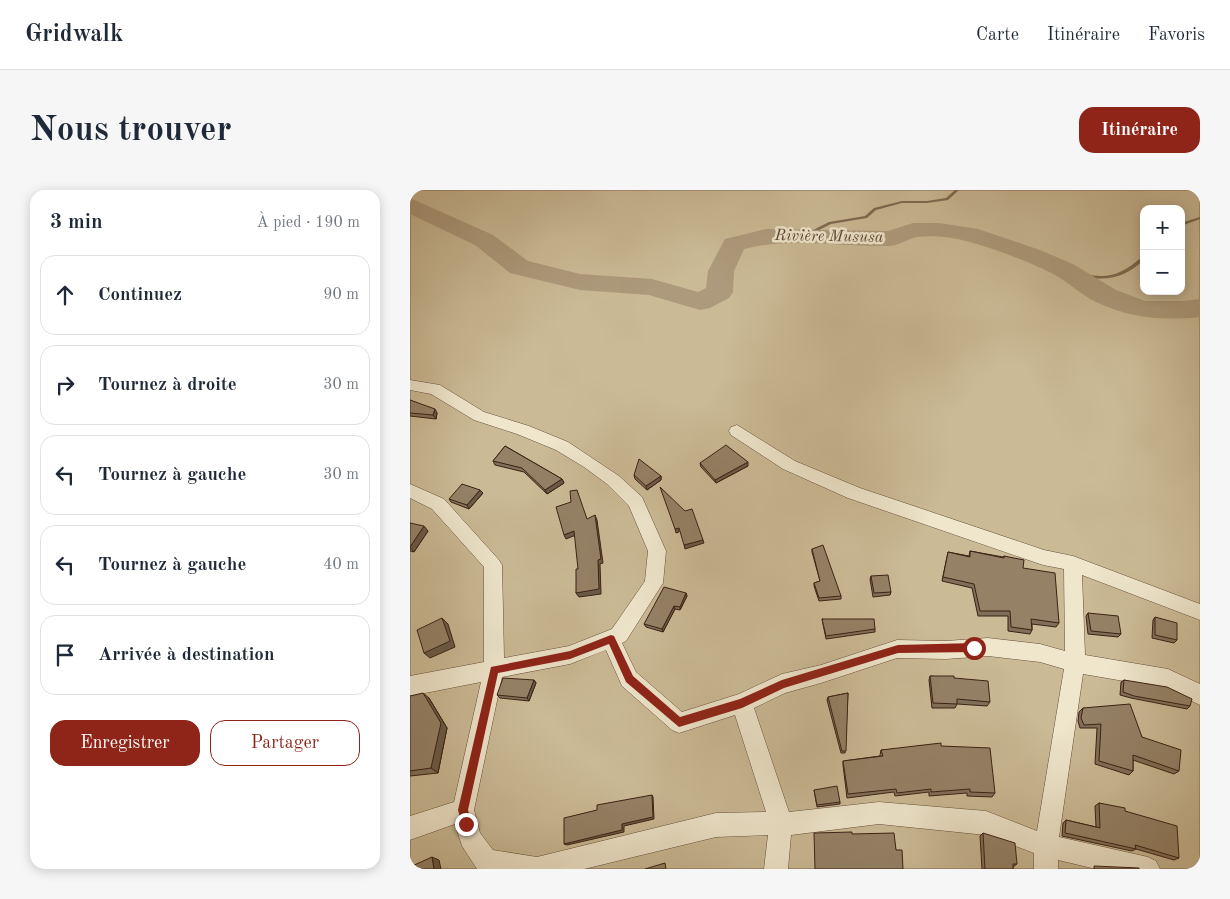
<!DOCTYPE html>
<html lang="fr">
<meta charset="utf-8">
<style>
:root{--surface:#fff;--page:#f6f6f7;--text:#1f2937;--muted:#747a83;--line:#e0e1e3;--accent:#8f2418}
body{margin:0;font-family:"Old Standard TT",serif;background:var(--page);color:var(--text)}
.controls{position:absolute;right:15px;top:15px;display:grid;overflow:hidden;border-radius:10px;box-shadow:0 2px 12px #0003}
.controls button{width:45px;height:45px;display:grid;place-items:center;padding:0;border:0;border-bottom:1px solid var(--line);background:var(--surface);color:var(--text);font:25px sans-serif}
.stop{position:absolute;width:15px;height:15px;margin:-11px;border:4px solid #8f2418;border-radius:50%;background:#fff}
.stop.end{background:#8f2418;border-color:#fff;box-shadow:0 1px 5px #0008}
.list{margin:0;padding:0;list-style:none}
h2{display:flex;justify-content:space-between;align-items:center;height:65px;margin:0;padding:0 20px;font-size:21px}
h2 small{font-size:16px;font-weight:400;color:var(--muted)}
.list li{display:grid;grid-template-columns:32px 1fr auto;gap:15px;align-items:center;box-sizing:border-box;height:80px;margin:0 10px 10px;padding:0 10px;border:1px solid var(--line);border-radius:15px}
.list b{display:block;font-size:19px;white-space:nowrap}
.list em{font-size:16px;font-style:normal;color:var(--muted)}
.actions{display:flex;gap:10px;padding:15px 20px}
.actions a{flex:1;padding:11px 0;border:1px solid var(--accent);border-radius:15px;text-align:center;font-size:18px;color:var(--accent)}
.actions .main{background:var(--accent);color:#fff}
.icon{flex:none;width:28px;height:28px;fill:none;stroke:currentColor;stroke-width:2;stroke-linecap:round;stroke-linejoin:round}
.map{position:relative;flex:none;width:790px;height:679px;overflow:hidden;border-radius:15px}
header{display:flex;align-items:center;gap:30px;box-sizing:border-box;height:70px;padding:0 25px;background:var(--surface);border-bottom:1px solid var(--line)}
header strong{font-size:24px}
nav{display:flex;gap:28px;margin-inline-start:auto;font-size:18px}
.intro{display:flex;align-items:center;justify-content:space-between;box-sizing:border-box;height:120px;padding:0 30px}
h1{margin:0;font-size:35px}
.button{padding:12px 22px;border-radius:15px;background:var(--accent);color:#fff;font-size:18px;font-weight:700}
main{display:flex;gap:30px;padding:0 30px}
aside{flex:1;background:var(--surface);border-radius:15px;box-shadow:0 2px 12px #0003}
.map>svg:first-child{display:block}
.green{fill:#caba96;stroke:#826e55;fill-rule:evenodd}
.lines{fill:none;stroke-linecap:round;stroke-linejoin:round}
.stream{fill:#7f6a52;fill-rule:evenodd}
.river{fill:#ad9a7c;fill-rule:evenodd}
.minor-casing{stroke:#664f3b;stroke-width:1}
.minor{fill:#efe6cc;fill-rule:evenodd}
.wall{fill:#7f6f58;stroke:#3b2114}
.shaded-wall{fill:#685a47;stroke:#3b2114}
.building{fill:#948166;stroke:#3b2114}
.route{fill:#8f2418}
.labels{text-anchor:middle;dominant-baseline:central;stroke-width:5;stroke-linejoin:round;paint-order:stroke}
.far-water-label{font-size:16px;font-style:italic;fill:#5d4533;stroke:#efe6cc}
</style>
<header>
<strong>Gridwalk</strong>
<nav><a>Carte</a><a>Itinéraire</a><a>Favoris</a></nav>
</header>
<div class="intro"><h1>Nous trouver</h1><a class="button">Itinéraire</a></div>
<main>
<aside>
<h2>3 min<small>À pied · 190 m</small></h2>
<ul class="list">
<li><svg class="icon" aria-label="ahead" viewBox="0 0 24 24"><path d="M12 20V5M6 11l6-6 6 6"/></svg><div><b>Continuez</b></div><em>90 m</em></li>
<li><svg class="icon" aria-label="right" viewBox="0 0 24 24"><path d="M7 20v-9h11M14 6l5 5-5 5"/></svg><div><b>Tournez à droite</b></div><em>30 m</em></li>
<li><svg class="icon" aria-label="left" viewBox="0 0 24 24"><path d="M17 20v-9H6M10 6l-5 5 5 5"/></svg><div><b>Tournez à gauche</b></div><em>30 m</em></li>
<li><svg class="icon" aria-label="left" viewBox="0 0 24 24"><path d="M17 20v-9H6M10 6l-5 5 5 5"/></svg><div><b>Tournez à gauche</b></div><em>40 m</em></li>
<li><svg class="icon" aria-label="arrive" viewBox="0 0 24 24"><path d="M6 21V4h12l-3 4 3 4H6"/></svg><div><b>Arrivée à destination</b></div></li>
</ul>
<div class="actions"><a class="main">Enregistrer</a><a>Partager</a></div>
</aside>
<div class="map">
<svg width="790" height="679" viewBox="0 0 790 679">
<rect width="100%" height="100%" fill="#e7d9b1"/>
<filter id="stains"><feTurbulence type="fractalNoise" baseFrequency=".004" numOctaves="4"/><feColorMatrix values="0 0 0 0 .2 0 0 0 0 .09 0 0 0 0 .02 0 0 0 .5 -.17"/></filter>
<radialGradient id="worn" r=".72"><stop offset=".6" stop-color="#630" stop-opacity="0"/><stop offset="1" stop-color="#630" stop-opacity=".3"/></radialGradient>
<path class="green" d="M 0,0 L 790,0 L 790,679 L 0,679 ZM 734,19 L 771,19 L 771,101 L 734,101 Z"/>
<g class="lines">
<g class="stream">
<polygon points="545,0 549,0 538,10 517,13 492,13 466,20 457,28 421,34 397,46 393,45 419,32 455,26 464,18 492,11 517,11 536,8"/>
<polygon points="790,27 790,29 771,36 771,33"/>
<path d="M 732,67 L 734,67 L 734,70 C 714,88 697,92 671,86 C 664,84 657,83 652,80 L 654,79 C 689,88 703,92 732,67 Z"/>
</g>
<path class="river" d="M 0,8 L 83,45 L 118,71 L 170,84 L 242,89 L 288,102 L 296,98 L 298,81 L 315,49 L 356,39 L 478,41 L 503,33 L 529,33 L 568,39 L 630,60 L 663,74 L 706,100 L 735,111 L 774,111 L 790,109 L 790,127 C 754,131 719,128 686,112 C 672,105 659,93 645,85 C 617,71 586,59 556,51 C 542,47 521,45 507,47 C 497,49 489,56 478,56 C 431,57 380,47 334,59 L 324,81 L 323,102 L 319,108 L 300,118 L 290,120 L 239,105 L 170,100 L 100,83 L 65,55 L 0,24 Z"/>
<defs>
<path id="minor" d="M 0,190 L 30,195 L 74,222 L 119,236 L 158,252 L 209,286 L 232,307 L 256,361 L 253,393 L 216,451 L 212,453 L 226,482 L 272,522 L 329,504 L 372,484 L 411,475 L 487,450 L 536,451 L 578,448 L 630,454 L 655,461 L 654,379 L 633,375 L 438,308 L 373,279 L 321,245 L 319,241 L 321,237 L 327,235 L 385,271 L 450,298 L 634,360 L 663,366 L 790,414 L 790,430 L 672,385 L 675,465 L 758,479 L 790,494 L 790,515 L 755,498 L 673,484 L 649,647 L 738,667 L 746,671 L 750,679 L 686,679 L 648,670 L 648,679 L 624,679 L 624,663 L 576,645 L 469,634 L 381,645 L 378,679 L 354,679 L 358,645 L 306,647 L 174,679 L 67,679 L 52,656 L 45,634 L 0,650 L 0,626 L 44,612 L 71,492 L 0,506 L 0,486 L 74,472 L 74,377 L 22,319 L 0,308 L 0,294 L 34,309 L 89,370 L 92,375 L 94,468 L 159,456 L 202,439 L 235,391 L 238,361 L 219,316 L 197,294 L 174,277 L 146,260 L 107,244 L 64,230 L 21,204 L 0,200 ZM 196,460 L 212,496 L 262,540 L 269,543 L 325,525 L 356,622 L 306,623 L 127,667 L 83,660 L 70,643 L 64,620 L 92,487 L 160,474 ZM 578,466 L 630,472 L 654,479 L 627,641 L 576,621 L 469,612 L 379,622 L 344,518 L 375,503 L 411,493 L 487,468 L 536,469 Z"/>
</defs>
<use href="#minor" class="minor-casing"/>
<use href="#minor" class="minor"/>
</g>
<g class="wall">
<polygon points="0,210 27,223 26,229 0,226"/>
<polygon points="95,256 152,289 154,293 137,304 114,282 85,275 83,271"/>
<polygon points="290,273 338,276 306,293 291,277"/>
<polygon points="224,285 251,286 251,290 237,300 225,289"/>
<polygon points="70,300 73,303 59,319 41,312 39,309"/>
<polygon points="0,333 18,341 4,362 0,361"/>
<polygon points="402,359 431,406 431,409 409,411 404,396 404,393 410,391 402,362"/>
<polygon points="560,361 593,367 594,366 613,378 649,433 646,437 622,434 622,440 620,444 598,441 598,426 568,426 562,398 532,391 538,362 559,366"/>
<polygon points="461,386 481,402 480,405 463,407 460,389"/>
<polygon points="276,403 277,406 270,420 265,419 253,442 236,437 234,434"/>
<polygon points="678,423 711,444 708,447 678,444 676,426"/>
<polygon points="745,427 767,450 764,453 742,448 743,430"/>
<polygon points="412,429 465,439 465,442 416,449"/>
<polygon points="520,486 544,488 580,512 577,516 547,514 545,518 522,518 519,490"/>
<polygon points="124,490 126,493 119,511 90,508 87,505"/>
<polygon points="714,490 780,516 777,519 721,508 710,505 711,492"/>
<polygon points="438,503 435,563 431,563 417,510 418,507"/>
<polygon points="0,506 19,508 37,538 28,583 0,586"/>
<polygon points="673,518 732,547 769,581 764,584 723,570 723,581 719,585 685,574 687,538 670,538 668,531 669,522"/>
<polygon points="531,556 585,603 582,607 557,606 557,603 519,606 519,602 485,606 484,602 437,608 433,575 433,571 470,566 470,565 471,560"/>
<polygon points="404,600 430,612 430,614 407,617"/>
<polygon points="689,613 715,621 769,668 764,670 726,659 722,661 652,646 653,633 656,630 686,637 685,616"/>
<polygon points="573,643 607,674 603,677 603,679 572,679 570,646"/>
</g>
<g class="shaded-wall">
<polygon points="25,219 27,223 26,229 23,225"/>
<polygon points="338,272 338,276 306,293 305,290"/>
<polygon points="251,286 251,290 237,300 236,296"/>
<polygon points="152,289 154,293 137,304 135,300"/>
<polygon points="70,300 73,303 59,319 57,315"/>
<polygon points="185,325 187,330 193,373 190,374 191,404 169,407 166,403"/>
<polygon points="14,336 18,341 4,362 0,357"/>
<polygon points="269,338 269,342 266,343 265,339"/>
<polygon points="164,341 166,345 156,349 154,345"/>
<polygon points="293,350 294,353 275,359 274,355"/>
<polygon points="276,403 277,406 270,420 270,417"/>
<polygon points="264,416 265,419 253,442 252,439"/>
<polygon points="32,428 38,434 45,457 20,468 14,463"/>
<polygon points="124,490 126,493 119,511 117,508"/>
<polygon points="13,503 19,508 37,538 28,583 21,578"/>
<polygon points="242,605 243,607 244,629 214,636 214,642 157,655 154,654 212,634"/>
<polygon points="22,667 29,670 31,679 24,679"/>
</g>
<g class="building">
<polygon points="0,210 25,219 23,225 0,223"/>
<polygon points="316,255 338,272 305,290 290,273"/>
<polygon points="95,256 152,289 135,300 112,278 83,271"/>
<polygon points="229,269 251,286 236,296 224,285"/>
<polygon points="52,294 70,300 57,315 39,309"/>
<polygon points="250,297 275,321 282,319 293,350 274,355 269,338 265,339"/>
<polygon points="167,300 177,329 185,325 191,369 188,370 189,399 166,403 166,379 168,379 164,341 154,345 146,317 161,312 160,301"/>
<polygon points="0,333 14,336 0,357"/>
<polygon points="413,355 431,406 409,408 404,393 410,391 402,359"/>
<polygon points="560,361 594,368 594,366 614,370 613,378 645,383 649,433 621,429 622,440 601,437 600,421 570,421 564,394 533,387 538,362 560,367"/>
<polygon points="478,385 481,402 464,403 461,386"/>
<polygon points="254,397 276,403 270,417 264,416 252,439 234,434"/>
<polygon points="678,423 708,426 711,444 681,441"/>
<polygon points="745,427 767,433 767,450 745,445"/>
<polygon points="32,428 40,451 14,463 7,440"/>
<polygon points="412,429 464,429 465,439 416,446"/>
<polygon points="520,486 544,486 544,488 578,491 580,512 547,509 547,514 523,513"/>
<polygon points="93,488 124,490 117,508 87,505"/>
<polygon points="714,490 757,497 782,509 780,516 724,506 713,502"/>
<polygon points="13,503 31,533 21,578 0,581 0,506"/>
<polygon points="438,503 436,561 432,561 418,507"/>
<polygon points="720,514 732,547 771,560 769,581 723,565 723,581 689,571 691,534 674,535 671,528 673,518"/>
<polygon points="531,553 531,556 580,558 585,603 560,602 560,599 521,602 521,599 487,603 486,599 438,604 433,571 473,566 471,560"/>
<polygon points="427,596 430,612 407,615 404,600"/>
<polygon points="242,605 243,627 212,634 212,640 154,654 154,628 187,620 187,615"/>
<polygon points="689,613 715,618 715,621 767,636 769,668 725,655 726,659 655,643 656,630 690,638"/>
<polygon points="442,642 442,644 484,643 486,660 492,660 493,679 405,679 404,643"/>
<polygon points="573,643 605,653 607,674 603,674 603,679 575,679"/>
<polygon points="22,667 24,679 0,679 0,677"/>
<polygon points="255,673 256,679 235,679"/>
<polygon points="684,676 729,678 729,679 684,679"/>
</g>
<polygon class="route" points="201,445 204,446 223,486 270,527 330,509 372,490 488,455 564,453 568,458 564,462 488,463 374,498 332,518 269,537 216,492 199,454 160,469 88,483 58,620 62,634 60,638 56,639 53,638 48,620 81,477 160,461"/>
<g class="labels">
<g class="far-water-label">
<text transform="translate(419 47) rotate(1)">Rivière Mususa</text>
</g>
</g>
<rect width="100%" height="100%" filter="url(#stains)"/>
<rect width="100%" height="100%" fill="url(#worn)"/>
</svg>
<div class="controls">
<button>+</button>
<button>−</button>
</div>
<div class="stop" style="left:564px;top:458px"></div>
<div class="stop end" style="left:56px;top:634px"></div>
</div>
</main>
